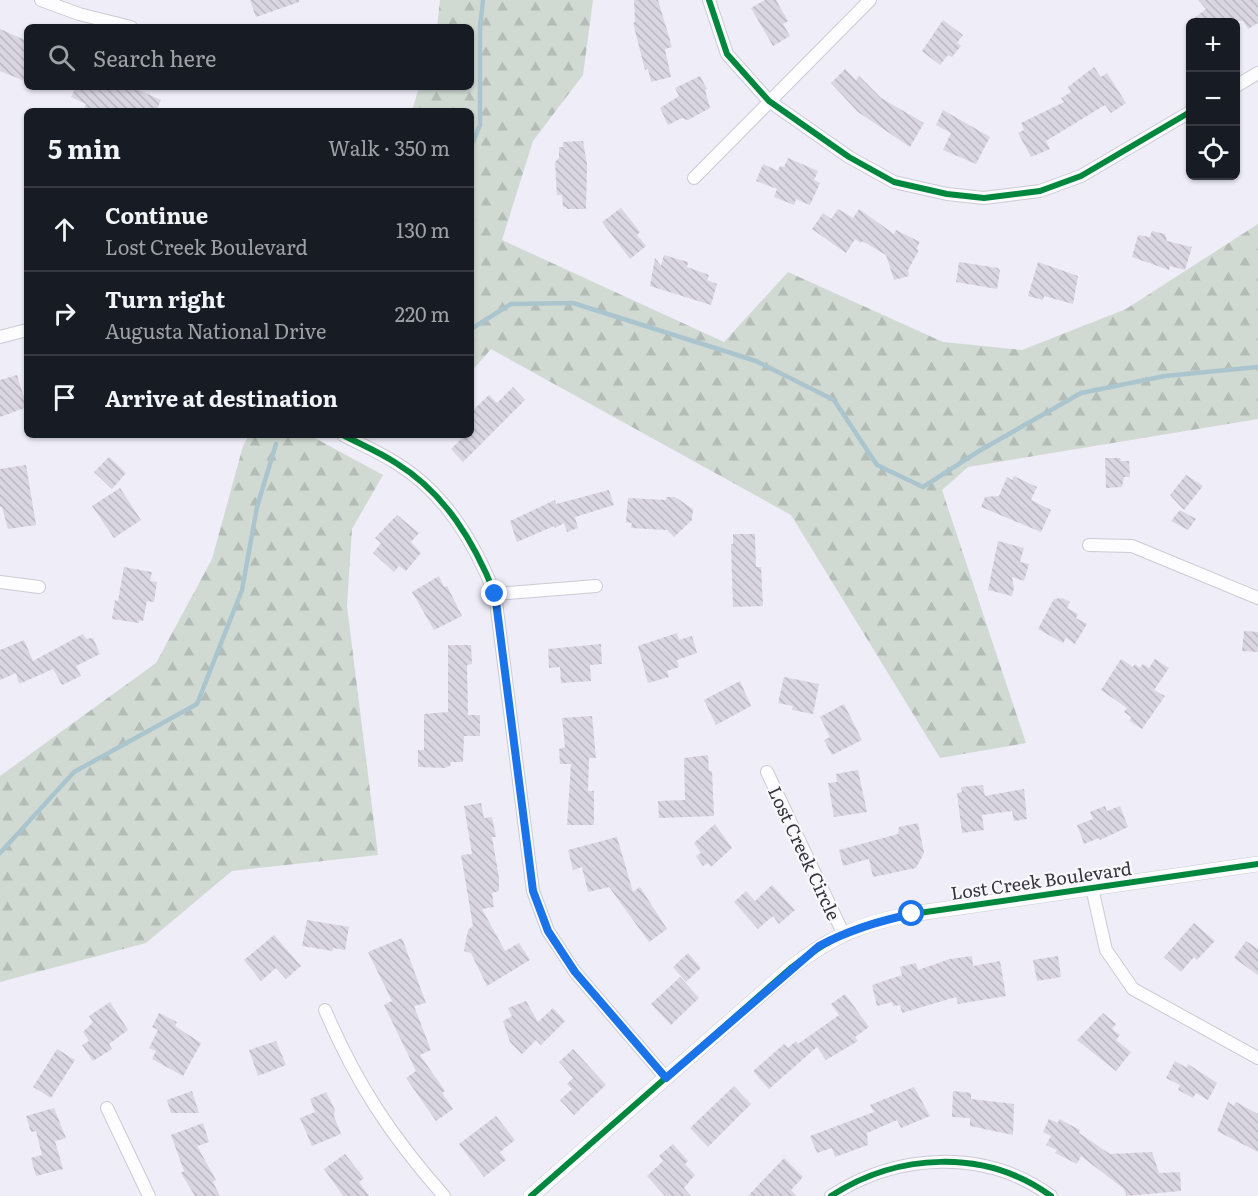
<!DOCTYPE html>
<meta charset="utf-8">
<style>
:root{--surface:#171b24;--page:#20242c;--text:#f1f3f6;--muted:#9ea1a6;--line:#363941}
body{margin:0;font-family:Literata,serif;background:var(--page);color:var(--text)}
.controls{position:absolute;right:18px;top:18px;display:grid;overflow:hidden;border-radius:9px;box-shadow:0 2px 4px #0004}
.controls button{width:54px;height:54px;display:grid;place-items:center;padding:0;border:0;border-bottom:2px solid var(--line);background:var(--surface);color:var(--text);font:30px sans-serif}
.stop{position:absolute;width:18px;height:18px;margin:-14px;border:4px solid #1a73e8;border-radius:50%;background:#fff}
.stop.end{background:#1a73e8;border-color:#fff;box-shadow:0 2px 6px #0008}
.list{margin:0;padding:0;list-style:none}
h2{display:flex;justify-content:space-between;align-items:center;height:78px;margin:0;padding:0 24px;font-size:26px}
h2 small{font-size:20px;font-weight:400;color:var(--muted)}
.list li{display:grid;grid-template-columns:39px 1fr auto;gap:18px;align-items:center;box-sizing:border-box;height:84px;padding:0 24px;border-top:2px solid var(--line)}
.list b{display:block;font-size:22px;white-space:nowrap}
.list p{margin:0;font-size:20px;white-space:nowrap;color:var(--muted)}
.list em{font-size:20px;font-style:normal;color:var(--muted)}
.icon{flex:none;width:33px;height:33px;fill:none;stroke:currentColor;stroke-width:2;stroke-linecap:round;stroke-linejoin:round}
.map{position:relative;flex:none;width:1258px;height:1196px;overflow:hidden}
.search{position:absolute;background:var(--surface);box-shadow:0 2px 4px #0004;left:24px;top:24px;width:450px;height:66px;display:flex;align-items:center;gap:15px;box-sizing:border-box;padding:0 21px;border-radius:9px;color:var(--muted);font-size:22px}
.panel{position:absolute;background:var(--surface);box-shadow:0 2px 4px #0004;left:24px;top:108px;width:450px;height:330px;border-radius:9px}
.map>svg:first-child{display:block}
.forest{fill:url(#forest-firs)}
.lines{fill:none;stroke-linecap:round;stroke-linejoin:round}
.stream{stroke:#aac5cd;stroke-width:4.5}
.building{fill:url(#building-back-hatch)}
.minor-casing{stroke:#cccbd3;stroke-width:14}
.tertiary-casing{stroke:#cccbd3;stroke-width:16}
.minor{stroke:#fdfcfe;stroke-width:12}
.tertiary{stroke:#fdfcfe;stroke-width:15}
.cycleway-casing{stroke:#f9f9fd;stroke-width:10}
.cycleway{stroke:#00873e;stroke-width:6}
.route{stroke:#1a73e8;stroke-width:8}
.labels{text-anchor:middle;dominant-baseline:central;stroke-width:4.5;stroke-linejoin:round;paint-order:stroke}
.street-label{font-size:18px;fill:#36353c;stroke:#f9f9fd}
</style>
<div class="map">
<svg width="1258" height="1196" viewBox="0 0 1258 1196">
<defs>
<pattern id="forest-firs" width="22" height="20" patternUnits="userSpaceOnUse" patternTransform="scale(1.5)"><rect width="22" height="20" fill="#d0dad3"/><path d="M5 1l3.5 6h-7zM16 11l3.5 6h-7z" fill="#b3bcb6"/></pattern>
<pattern id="building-back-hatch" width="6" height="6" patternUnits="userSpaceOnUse" patternTransform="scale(1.5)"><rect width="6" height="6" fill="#d9d6e2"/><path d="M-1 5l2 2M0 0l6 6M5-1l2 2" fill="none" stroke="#bbb8c3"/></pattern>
</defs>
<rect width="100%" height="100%" fill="#efedf8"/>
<g class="forest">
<polygon points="440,0 593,0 583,75 533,141 502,240 724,342 788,272 943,342 1022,350 1126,309 1258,224 1258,419 968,467 942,490 1026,743 940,758 791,515 491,349 471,372 471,111 412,111 419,87 471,87 471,27 437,27"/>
<polygon points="249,435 309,435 383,475 352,529 347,606 378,855 232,871 146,943 0,982 0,776 156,663 212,559 243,446"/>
</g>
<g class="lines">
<g class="stream">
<polyline points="471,147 480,125 480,27 483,0"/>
<polyline points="471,329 511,304 573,303 756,361 834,400 877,465 923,487 979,451 1081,393 1165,376 1258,367"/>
<polyline points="0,853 74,772 197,704 242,590 257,507 276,444"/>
</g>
</g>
<g class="building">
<polygon points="250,0 299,0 299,2 256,17"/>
<polygon points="634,0 658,0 672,47 665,49 671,77 651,82 648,69 645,70 633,23 635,22"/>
<polygon points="765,0 776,0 788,21 783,24 790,36 773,46 751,8"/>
<polygon points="1198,0 1258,0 1258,23 1248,29 1243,21 1189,22 1206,9"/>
<polygon points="943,20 963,35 957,43 961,46 956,52 952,57 948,55 940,65 922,51"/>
<polygon points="0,29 27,41 27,82 0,71"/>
<polygon points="1094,67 1101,77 1107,73 1126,103 1111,113 1105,105 1046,141 1050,149 1031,157 1018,133 1024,130 1021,123 1064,102 1061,98 1071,92 1068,87"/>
<polygon points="845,69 856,80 859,76 881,98 924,123 910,147 858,112 831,83"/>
<polygon points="700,76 707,89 705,90 710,108 688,120 682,118 668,125 660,108 679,96 675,88"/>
<polygon points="76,87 132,87 161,100 156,111 83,111 86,104 71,97"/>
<polygon points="943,110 990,137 976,164 943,150 951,133 936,125"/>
<polygon points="583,141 587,164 586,209 567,209 566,207 563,207 562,195 557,195 555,162 559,158 559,147 563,147 563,142"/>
<polygon points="788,158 818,171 814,180 820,183 810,205 796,199 794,205 774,197 777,189 756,181 763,164 778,171 780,166 784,167"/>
<polygon points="621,208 640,232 637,235 646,246 630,259 602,222"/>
<polygon points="838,209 853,218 859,209 894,234 896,230 920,242 916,249 919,250 908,270 909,276 894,280 886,255 862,241 861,243 855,239 846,253 812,229 823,213 831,219"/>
<polygon points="1152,231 1165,234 1167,241 1192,247 1185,270 1170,266 1169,270 1132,257 1138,235 1150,237"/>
<polygon points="664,255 688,262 687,267 709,275 707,280 717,284 711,305 650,286 655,258 661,266"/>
<polygon points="959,262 998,268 1000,271 997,289 956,282"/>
<polygon points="1038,262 1078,276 1073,304 1044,296 1043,300 1028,296"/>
<polygon points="17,375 27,407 0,417 0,380"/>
<polygon points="513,387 525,400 463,462 451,449 465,435 471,435 471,412 489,395 497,403"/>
<polygon points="109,457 126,473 112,489 94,472"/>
<polygon points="1105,458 1120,458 1121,461 1129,461 1130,477 1124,477 1122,487 1106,488"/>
<polygon points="26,465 36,525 8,529 2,507 0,507 0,469"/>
<polygon points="1186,475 1203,486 1184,510 1170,495"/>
<polygon points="1014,476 1037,487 1031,500 1051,510 1041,532 981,507 985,497 999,496 1007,477 1012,480"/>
<polygon points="120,488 141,520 114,538 92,506"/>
<polygon points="609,490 614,505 575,517 578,528 567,532 564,523 555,528 554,526 517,542 510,521 555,500 556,504"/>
<polygon points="666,497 675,497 693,509 692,520 674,537 667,530 631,528 632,523 626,522 628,498 666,500"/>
<polygon points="1180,510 1196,519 1188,530 1171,521"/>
<polygon points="397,515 419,533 411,542 421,553 406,571 399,566 394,572 373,553 381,543 375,538"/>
<polygon points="733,534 755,534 756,567 761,567 763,606 733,607 731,544 733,544"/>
<polygon points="998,541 1024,548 1020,562 1029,564 1024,581 1012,577 1014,588 1012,596 988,590"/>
<polygon points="124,567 152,572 150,581 157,582 154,602 147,601 143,621 139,620 139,623 112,619 115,600 118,601"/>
<polygon points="439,576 444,587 447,586 462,616 434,630 412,592"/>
<polygon points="1062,598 1070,602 1067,608 1078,614 1076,618 1087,624 1075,644 1066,638 1063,643 1038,629 1054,599"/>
<polygon points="1244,631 1258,632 1258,652 1242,651"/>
<polygon points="677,633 679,640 692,636 697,653 677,660 679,667 667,671 669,677 648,683 638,646"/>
<polygon points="83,634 86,639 93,638 100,654 76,666 81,676 62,685 53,669 19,684 16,673 0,680 0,650 24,640 33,661"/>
<polygon points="601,644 602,664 590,665 591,681 561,683 560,667 549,668 548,649"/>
<polygon points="448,645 471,645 472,664 467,665 468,715 480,715 480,736 464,736 463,762 451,762 450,766 444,768 418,767 418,750 424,750 424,714 448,712"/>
<polygon points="1121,659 1133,667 1135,664 1140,668 1143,664 1149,668 1155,659 1169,668 1154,690 1165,696 1142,729 1130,721 1131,717 1124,712 1127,708 1101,690"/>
<polygon points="784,677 819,684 813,714 792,710 793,706 778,703"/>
<polygon points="740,681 751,706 716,725 704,700"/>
<polygon points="844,704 862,740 832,755 824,740 830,737 820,717"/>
<polygon points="592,716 596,758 589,758 588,791 594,791 594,825 567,825 571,764 560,764 559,749 565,747 562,718"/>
<polygon points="708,755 709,771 712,771 714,816 659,818 658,801 685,800 684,758"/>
<polygon points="858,770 867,812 834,817 828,783 837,782 836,774"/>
<polygon points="983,785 985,796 1024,789 1027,819 1014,821 1012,811 982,815 984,830 962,833 957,793 962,792 961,787"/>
<polygon points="481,803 484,818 492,817 496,837 492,837 499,878 499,891 492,893 494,907 482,909 505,951 519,943 530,960 487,986 471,953 464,951 468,930 473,926 461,855 472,854 464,806"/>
<polygon points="1105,806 1107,811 1120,806 1128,827 1100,840 1099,838 1084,844 1077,825 1093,819 1090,812"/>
<polygon points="918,823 924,853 916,868 873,877 869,859 843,866 839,850 898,834 899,827"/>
<polygon points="715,824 732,848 711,867 708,863 703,866 696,856 701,853 694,843"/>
<polygon points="617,837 633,892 640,887 667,929 649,942 609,887 588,892 582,867 573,870 568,850"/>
<polygon points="772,885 795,910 779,924 773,916 758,929 734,902 746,891 755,901"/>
<polygon points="307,920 349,927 345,950 333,948 333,951 302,946"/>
<polygon points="1194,923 1215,941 1197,960 1194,957 1181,972 1164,957"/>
<polygon points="274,935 301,966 286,979 276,968 261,981 244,960"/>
<polygon points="402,938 426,1003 414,1006 431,1050 420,1055 445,1091 442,1093 453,1109 436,1121 406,1078 416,1071 384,1005 392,1001 368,952"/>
<polygon points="1246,941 1258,949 1258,975 1234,958"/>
<polygon points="688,953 701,968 686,982 673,967"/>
<polygon points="972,956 973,966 1000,961 1006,996 958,1004 956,997 902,1013 900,1005 893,1006 892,1002 877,1006 872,985 902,975 900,967 916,963 918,970 950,959"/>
<polygon points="1058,956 1061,977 1037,981 1033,960"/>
<polygon points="680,977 699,998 671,1025 651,1004"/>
<polygon points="845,994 869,1027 855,1037 858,1041 826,1060 817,1047 769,1089 753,1071 784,1044 788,1048 796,1041 798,1044 839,1015 831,1004"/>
<polygon points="526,1001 538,1022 553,1008 565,1021 541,1045 536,1040 522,1054 510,1042 503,1021 512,1016 508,1008"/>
<polygon points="110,1002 128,1030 109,1044 112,1049 93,1061 82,1045 89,1041 83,1032 93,1022 89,1016"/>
<polygon points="159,1013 177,1022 175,1026 201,1043 183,1076 152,1059 156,1051 149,1048 158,1030 152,1027"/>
<polygon points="1103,1013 1116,1024 1112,1029 1120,1035 1116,1040 1131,1052 1116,1071 1077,1040"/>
<polygon points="276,1041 286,1065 258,1076 249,1050"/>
<polygon points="57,1049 75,1060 51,1098 33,1087"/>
<polygon points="573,1049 606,1085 574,1115 560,1100 572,1089 567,1084 573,1078 559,1062"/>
<polygon points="1175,1061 1187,1068 1188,1064 1217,1083 1208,1100 1196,1093 1193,1098 1178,1090 1180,1085 1166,1078"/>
<polygon points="734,1086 751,1104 708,1147 690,1128"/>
<polygon points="914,1087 930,1116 901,1128 897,1120 867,1133 868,1145 835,1157 832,1148 817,1153 810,1136 874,1112 870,1105"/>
<polygon points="192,1091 199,1113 171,1113 167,1100"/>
<polygon points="953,1091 971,1093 971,1099 1014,1104 1013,1135 970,1126 970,1118 952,1117"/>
<polygon points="326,1092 335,1110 334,1116 341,1134 312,1146 300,1118 315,1112 310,1099"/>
<polygon points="1228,1102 1234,1106 1236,1102 1258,1114 1258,1152 1217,1131"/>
<polygon points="54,1108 66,1138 55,1141 63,1169 36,1176 31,1158 42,1155 36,1131 31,1132 26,1116"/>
<polygon points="496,1116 515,1140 500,1152 506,1160 484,1177 459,1144"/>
<polygon points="1049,1119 1058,1123 1059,1119 1080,1130 1079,1133 1110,1154 1152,1152 1159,1173 1180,1172 1181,1191 1126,1196 1124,1189 1081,1156 1077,1164 1055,1153 1057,1150 1046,1145 1051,1136 1043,1132"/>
<polygon points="203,1123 209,1142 197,1146 216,1180 213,1182 220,1196 195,1196 181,1173 184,1171 171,1135"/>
<polygon points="673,1144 688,1161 685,1164 695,1175 684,1188 691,1196 665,1196 647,1176 663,1161 659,1156"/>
<polygon points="345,1154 364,1178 359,1182 369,1196 343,1196 324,1169"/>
<polygon points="784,1158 803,1177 791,1190 797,1196 748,1196"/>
</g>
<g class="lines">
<defs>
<g id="minor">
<polyline points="41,0 79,14 131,27"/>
<polyline points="709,0 727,54 769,101 849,157 894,182 947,194 984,198 1040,191 1081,176 1190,112"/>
<polyline points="1236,86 1258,73"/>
<polyline points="694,178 870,0"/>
<polyline points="0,337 27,330"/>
<path d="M 343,435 C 360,444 379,452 396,463 C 445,493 474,542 495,594 L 533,891 L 548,931 L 575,972 L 666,1078"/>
<polyline points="1089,545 1132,546 1258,598"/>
<polyline points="0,582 39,587"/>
<polyline points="495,594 596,586"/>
<polyline points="767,772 843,933"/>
<polyline points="1092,888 1106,950 1133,989 1258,1058"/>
<path d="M 325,1010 C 356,1083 391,1136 444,1196"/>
<polyline points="107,1108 149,1196"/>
<path d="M 831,1196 C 897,1153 985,1148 1051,1196"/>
</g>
<path id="tertiary" d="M 531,1196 L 792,967 C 832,936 862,923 912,914 L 1258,864"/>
</defs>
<use href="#minor" class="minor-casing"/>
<use href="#tertiary" class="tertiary-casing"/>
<use href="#minor" class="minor"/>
<use href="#tertiary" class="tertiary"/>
<defs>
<g id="cycleway">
<polyline points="709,0 727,54 769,101 849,157 894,182 947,194 984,198 1040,191 1081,176 1190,112"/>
<path d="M 343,435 C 360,444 379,452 396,463 C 445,493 474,542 495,594 L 533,891 L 548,931 L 575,972 L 666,1078"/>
<path d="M 531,1196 L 792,967 C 832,936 862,923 912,914 L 1258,864"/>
<path d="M 831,1196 C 897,1153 985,1148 1051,1196"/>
</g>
</defs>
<use href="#cycleway" class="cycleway-casing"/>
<use href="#cycleway" class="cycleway"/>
</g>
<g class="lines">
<path class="route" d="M 495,594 L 533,891 L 548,931 L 575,972 L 666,1078 L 819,946 C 849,930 878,921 912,914"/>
</g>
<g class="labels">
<g class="street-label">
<text transform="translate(805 853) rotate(65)">Lost Creek Circle</text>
<text transform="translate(1041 880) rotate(-8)">Lost Creek Boulevard</text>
</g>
</g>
</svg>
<div class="controls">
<button>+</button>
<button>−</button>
<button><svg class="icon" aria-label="locate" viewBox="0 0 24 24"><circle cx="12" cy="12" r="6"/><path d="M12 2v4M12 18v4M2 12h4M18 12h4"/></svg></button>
</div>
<div class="stop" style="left:912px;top:914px"></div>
<div class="stop end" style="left:495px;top:594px"></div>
<div class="search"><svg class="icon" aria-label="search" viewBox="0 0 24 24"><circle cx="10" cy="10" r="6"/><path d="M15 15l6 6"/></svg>Search here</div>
<section class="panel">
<h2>5 min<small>Walk · 350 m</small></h2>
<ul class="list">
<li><svg class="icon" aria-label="ahead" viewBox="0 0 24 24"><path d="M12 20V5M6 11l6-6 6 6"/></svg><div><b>Continue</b><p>Lost Creek Boulevard</p></div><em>130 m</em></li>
<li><svg class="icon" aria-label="right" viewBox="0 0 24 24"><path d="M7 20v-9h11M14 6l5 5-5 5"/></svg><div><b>Turn right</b><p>Augusta National Drive</p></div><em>220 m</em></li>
<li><svg class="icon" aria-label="arrive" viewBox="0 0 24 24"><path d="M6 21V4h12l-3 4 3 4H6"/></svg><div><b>Arrive at destination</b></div></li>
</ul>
</section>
</div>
